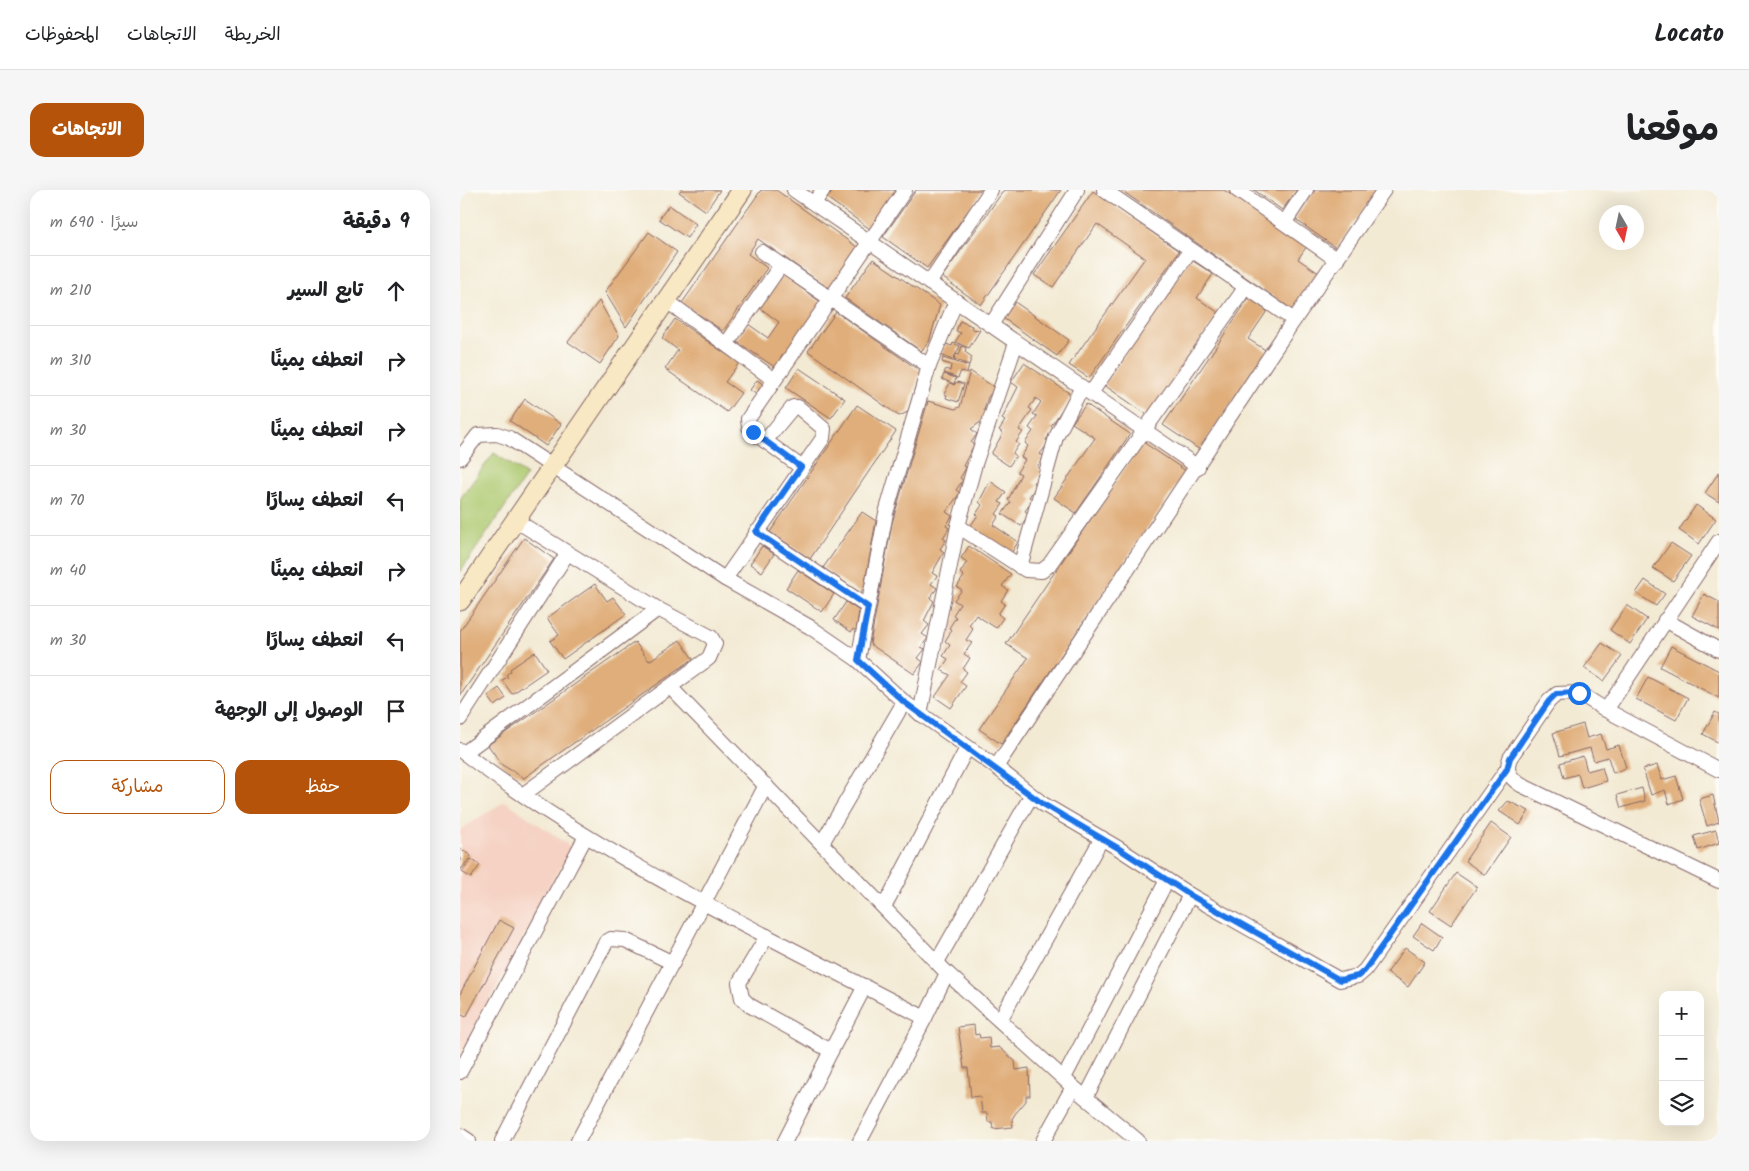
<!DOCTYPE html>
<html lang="ar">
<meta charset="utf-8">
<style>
:root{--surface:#fff;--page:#f6f6f6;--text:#202124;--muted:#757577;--line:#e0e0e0;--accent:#b45309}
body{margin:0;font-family:Kalam,"Playpen Sans Arabic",sans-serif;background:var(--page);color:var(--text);direction:rtl}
.controls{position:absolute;right:15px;bottom:15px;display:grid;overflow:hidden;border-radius:10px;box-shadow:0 5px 20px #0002}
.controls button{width:45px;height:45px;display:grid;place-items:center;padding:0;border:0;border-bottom:1px solid var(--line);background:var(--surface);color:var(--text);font:25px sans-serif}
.compass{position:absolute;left:1139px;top:15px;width:45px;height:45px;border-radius:50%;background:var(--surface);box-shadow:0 5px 20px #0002;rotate:171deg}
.stop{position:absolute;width:15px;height:15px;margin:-11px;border:4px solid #1a73e8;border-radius:50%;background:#fff}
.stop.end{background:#1a73e8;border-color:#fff;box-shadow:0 1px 5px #0008}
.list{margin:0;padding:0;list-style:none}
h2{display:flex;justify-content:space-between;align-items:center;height:65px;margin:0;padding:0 20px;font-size:21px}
h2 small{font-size:16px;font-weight:400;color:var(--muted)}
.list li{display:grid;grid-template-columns:32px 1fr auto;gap:15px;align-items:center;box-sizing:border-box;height:70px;padding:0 20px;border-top:1px solid var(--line)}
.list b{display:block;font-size:19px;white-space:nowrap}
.list em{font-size:16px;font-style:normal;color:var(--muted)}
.actions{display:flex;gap:10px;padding:15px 20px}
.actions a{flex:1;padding:11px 0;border:1px solid var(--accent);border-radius:15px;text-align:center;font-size:18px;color:var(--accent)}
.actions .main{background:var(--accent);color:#fff}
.icon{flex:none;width:28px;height:28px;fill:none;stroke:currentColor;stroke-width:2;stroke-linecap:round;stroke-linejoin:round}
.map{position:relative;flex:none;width:1259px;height:951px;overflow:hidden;direction:ltr;border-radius:15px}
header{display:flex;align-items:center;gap:30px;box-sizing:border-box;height:70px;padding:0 25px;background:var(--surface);border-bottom:1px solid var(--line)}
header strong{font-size:24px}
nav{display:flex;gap:28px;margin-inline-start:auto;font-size:18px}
.intro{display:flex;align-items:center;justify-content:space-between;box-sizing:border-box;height:120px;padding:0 30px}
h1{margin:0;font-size:35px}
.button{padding:12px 22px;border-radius:15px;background:var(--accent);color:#fff;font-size:18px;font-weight:700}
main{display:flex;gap:30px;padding:0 30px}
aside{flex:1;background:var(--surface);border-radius:15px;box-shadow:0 5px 20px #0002}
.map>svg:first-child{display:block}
.built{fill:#f5d2c3}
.green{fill:#aec96f;stroke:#7c744d}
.building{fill:#e0ae7a}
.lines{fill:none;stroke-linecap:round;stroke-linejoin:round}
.street-casing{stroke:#856666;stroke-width:16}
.secondary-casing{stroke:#856666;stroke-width:21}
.street{stroke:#fff;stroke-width:14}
.secondary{stroke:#f8e8c3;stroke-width:19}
.route{stroke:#1a73e8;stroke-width:6}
</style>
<header>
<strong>Locato</strong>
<nav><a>الخريطة</a><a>الاتجاهات</a><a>المحفوظات</a></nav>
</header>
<div class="intro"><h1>موقعنا</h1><a class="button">الاتجاهات</a></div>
<main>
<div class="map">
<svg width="1259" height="951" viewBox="0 0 1259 951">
<rect width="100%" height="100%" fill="#fdfcf7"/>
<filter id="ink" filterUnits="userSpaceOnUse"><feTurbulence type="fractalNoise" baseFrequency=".02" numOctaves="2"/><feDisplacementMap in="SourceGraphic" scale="10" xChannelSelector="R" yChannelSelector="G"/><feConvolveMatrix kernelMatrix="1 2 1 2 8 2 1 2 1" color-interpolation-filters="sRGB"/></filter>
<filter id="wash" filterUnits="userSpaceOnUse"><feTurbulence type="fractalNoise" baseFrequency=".0096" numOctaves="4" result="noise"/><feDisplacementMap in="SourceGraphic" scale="20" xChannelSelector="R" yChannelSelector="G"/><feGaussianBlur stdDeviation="1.12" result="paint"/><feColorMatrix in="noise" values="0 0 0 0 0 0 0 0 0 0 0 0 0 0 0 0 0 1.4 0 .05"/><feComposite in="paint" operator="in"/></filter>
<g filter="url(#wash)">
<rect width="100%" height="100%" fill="#f3ead4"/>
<polygon class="built" points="45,611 111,657 3,861 0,859 0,640"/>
<polygon class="green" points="34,263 67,285 0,382 0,309"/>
<g id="blocks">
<g class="building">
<polygon points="221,0 260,0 246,21 219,2"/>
<polygon points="301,0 316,0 400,59 371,100 298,49 288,64 307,78 263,141 222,113"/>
<polygon points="373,0 437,0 410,39 367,8"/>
<polygon points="456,0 523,0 467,78 423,47"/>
<polygon points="544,0 601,0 521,115 482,87"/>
<polygon points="661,0 764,0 847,56 838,69 860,84 834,121"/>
<polygon points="794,0 837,0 822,20"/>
<polygon points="855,0 917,0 876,58 835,29"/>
<polygon points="633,1 719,61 629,188 609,175 685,68 637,34 593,97 574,85"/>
<polygon points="209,15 236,34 227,48 199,29"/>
<polygon points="189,42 217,62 166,137 145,102"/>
<polygon points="413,69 480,115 469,152 461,161 385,108"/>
<polygon points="730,69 753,84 737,108 759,123 689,226 644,195"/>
<polygon points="323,85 362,113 316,178 276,151 288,134 308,148 319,132 300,118"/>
<polygon points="789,108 807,121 788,149 807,161 740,260 703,235"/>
<polygon points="139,111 159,146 140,174 108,152"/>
<polygon points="555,112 609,150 597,166 543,128"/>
<polygon points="376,122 460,181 448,222 439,226 348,161"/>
<polygon points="215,129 279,173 265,192 281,203 267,222 205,179 218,160 202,148"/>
<polygon points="500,131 512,136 511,139 520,140 509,158 495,152 501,143 496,141"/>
<polygon points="493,153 500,156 493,170 481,165 486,154 492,156"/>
<polygon points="502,156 506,158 505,162 512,167 509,175 494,169 496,164 499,165"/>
<polygon points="483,168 509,176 507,183 501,181 498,188 484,183 486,179 490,181 491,175 482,172"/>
<polygon points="564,173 612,205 591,236 594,238 586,250 589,252 580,264 584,266 577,277 582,281 573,293 577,295 569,307 573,310 565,321 569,324 561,336 542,324 551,312 548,310 561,284 557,282 565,270 561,267 568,256 565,253 573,241 569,238 577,226 573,224 581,212 576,208 569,218 572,220 559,240 563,242 556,252 559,254 553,263 556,266 549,276 531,264 543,243 539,240 545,231 542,229 558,197 551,192"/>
<polygon points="339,178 385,209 371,228 326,198"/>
<polygon points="510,181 535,198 528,207 524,220 528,222 522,231 511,239 517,244 511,253 514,255 503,276 506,278 500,288 503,290 496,300 500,303 486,322 492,326 486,336 489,338 483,348 486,350 480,359 484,362 472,383 477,386 471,394 477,398 470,408 474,411 464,431 469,435 462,444 468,448 461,457 465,459 458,468 463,472 454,484 410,454 432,333 468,211 495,219 500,217"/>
<polygon points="484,184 496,188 494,194 482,189"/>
<polygon points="297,190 303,194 296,204 290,200"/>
<polygon points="497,192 504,194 498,212 486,208 487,205 484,204 490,193 494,195"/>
<polygon points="65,209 101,234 86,256 50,231"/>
<polygon points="626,214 670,244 616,323 594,308 635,248 612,233"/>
<polygon points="397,215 436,241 350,369 310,342"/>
<polygon points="683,252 726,281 541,554 519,539 568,468 546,454"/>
<polygon points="1259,282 1259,312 1245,303"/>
<polygon points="530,291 546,302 539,312 543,314 536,324 539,326 533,335 558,352 550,365 509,338 518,325 516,324 522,315 519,312"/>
<polygon points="1236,315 1256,329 1239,354 1219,340"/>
<polygon points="402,322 416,331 404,398 400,403 363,378"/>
<polygon points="64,348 94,369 0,506 0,441"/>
<polygon points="1211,353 1231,366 1213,391 1193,378"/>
<polygon points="302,356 314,364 302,382 290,374"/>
<polygon points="509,356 551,384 542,396 548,400 541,411 545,414 538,424 543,428 536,438 516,425 509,435 513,439 506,450 512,453 504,464 510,468 503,479 507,482 500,492 506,496 491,518 475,507 490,485 481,480 488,469 483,466 490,455 485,451 492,440 489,438 496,427 493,425 500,414 494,410 502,400 497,397 504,386 500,383 507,372 501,368"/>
<polygon points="338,380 374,404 362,422 326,398"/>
<polygon points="1185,390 1205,404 1196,416 1176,403"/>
<polygon points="135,394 147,411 153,407 166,424 103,469 90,451 99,445 87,428"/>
<polygon points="1244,404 1259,412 1259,440 1232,426"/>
<polygon points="386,412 399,421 396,441 393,439 391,442 374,430"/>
<polygon points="1167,415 1187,429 1170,454 1150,440"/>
<polygon points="220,450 233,469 64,588 42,575 28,555 175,452 189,471"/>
<polygon points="1142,453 1162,466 1144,491 1124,478"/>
<polygon points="1211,456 1259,481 1259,508 1200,477"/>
<polygon points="75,462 87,480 52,504 42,490 48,487 46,485 51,481 50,479"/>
<polygon points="1188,487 1228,508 1216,530 1176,509"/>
<polygon points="39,498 46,508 35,516 28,506"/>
<polygon points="1255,522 1259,524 1259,553 1243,544"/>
<polygon points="1123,534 1127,548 1141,544 1146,559 1159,555 1166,578 1153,583 1148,567 1134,571 1130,558 1100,566 1093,543"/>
<polygon points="1123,566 1127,581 1142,577 1146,591 1122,598 1118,584 1104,588 1100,573"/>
<polygon points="1197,575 1202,590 1216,586 1223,609 1209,614 1205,600 1191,605 1183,579"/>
<polygon points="1182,598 1185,611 1161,618 1157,605"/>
<polygon points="1253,605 1259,632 1247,636 1239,609"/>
<polygon points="1048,611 1069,621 1060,635 1039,621"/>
<polygon points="1031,633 1051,647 1025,685 1005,671"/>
<polygon points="1256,640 1259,653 1238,660 1234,646"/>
<polygon points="0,658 11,666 0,681"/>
<polygon points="11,669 20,675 11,688 2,682"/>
<polygon points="996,683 1017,697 991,735 970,721"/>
<polygon points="39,730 54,738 6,827 0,824 0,804"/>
<polygon points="962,733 982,747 974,760 953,746"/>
<polygon points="945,758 965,772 948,797 927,783"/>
<polygon points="514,835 515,845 519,844 520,848 529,847 530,858 539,857 555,871 556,880 569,878 570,906 566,906 566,911 555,924 552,929 553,937 533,939 532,932 528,932 527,923 522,923 520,906 511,907 508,878 504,878 498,837"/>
</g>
</g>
</g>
<g filter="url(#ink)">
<use href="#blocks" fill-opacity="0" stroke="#856666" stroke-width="1"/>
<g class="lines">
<defs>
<g id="street">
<polyline points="334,0 738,277"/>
<polyline points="644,0 834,130"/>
<polyline points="777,0 877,70"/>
<polyline points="354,13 363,0"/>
<polyline points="825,32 846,0"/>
<polyline points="302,62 469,176"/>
<polyline points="469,93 531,0"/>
<polyline points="207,111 313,189"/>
<polyline points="531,135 617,0"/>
<polyline points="267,153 321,75"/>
<polyline points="631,203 730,61"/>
<polyline points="0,268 18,245 37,244 49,248 265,389 363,248 364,239 338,217 333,217 305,251"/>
<polyline points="341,277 293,242 289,237 288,229 445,0"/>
<polyline points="55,330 198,419 251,447 255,454 249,468 64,604"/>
<polyline points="498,336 566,380 582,381 589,375 785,98"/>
<polyline points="296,342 408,417"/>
<polyline points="560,377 596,247 622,197"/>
<polyline points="265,389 350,437 398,470 444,512 536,577 834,130 924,0"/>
<polyline points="1205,430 1259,460"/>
<polyline points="398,470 426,323 469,176 496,111"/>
<polyline points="210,497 487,783 613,897 678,951"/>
<polyline points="1146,520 1259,351"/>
<polyline points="460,524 498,336 515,274 556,153"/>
<polyline points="0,529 107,364"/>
<path d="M 0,560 C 142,669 307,745 465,828 L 487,783"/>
<polyline points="4,563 198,419"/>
<polyline points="536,577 583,614 658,658 730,705 880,790 898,786 905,780 1047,579"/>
<path d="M 1259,580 L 1146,520 L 1119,503 L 1097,504 L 1089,511 L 1050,568 C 1045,581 1050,588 1061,595 L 1259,691"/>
<polyline points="362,653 444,512"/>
<polyline points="424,717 507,558"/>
<polyline points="307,746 279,793 282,808 289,815 371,861 405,796"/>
<polyline points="477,772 571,606"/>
<polyline points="540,830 642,648"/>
<polyline points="0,882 126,646"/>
<polyline points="604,888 707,690"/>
<polyline points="626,907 730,705"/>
<polyline points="0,945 9,951"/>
<polyline points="42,951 146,752 151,749 165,750 213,773"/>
<polyline points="118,951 306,595"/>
<polyline points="325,951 371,861"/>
<polyline points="400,951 465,828"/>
<polyline points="583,951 613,897"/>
</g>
<polyline id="secondary" points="0,411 282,0"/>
</defs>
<use href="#street" class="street-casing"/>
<use href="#secondary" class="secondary-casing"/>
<use href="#street" class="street"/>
<use href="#secondary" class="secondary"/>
</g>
</g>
<g class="lines" filter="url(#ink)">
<polyline class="route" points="293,242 341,277 296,342 408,417 398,470 444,512 583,614 658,658 730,705 880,790 898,786 905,780 1047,579 1050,568 1089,511 1096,504 1119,503"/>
</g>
</svg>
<div class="controls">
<button>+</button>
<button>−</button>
<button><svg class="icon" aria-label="layers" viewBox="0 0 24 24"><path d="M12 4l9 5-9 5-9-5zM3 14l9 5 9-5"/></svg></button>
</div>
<svg class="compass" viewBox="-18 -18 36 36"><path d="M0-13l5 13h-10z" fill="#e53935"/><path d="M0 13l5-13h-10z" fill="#757577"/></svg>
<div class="stop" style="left:1119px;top:503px"></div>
<div class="stop end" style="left:293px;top:242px"></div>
</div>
<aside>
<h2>9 دقيقة<small>سيرًا · 690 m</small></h2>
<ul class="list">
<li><svg class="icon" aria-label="ahead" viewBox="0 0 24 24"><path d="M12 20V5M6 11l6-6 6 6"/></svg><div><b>تابع السير</b></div><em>210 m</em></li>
<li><svg class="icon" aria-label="right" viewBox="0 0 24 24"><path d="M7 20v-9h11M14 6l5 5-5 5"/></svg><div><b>انعطف يمينًا</b></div><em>310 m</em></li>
<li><svg class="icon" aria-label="right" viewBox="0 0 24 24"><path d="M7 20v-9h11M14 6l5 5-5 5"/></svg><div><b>انعطف يمينًا</b></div><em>30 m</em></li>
<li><svg class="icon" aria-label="left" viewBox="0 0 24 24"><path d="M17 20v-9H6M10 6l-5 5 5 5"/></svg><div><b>انعطف يسارًا</b></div><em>70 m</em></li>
<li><svg class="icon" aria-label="right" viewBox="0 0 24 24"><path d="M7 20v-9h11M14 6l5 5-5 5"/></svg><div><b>انعطف يمينًا</b></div><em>40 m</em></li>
<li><svg class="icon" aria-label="left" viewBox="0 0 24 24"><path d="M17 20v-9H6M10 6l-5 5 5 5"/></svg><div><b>انعطف يسارًا</b></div><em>30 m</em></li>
<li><svg class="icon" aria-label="arrive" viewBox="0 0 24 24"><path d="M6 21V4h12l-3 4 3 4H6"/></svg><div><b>الوصول إلى الوجهة</b></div></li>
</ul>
<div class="actions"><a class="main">حفظ</a><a>مشاركة</a></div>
</aside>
</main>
